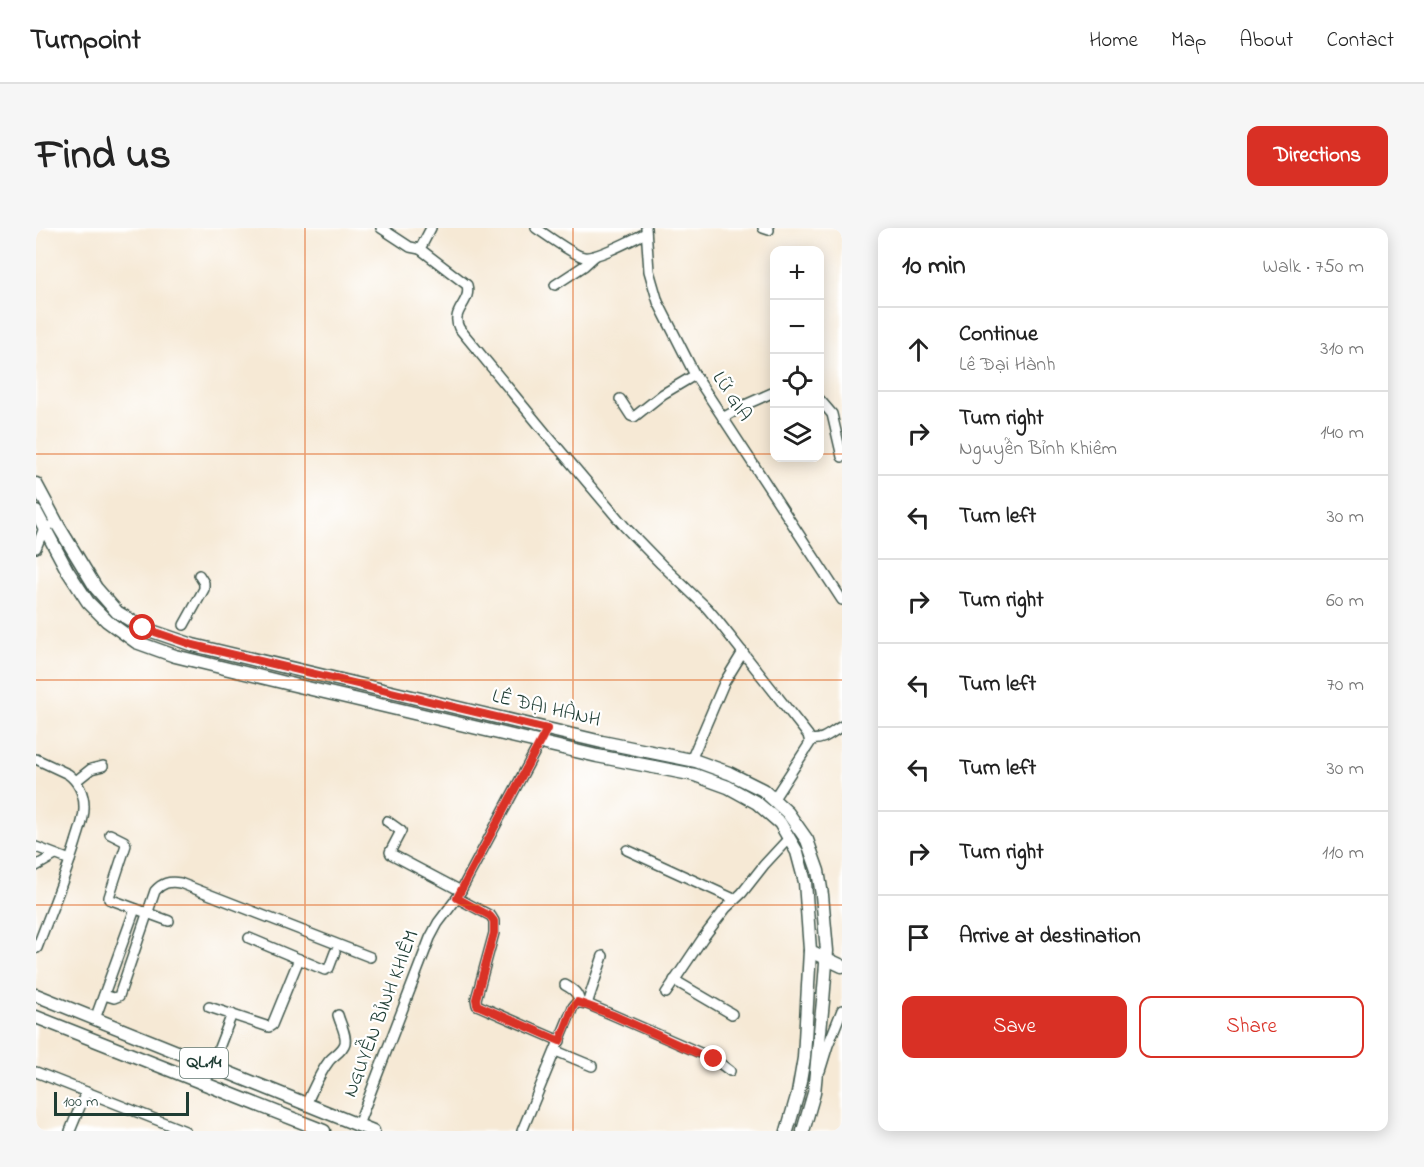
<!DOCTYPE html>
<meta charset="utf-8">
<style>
:root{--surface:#fff;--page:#f6f6f6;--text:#222;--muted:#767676;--line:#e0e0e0;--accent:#d93025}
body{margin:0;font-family:"Indie Flower",sans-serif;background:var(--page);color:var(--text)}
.controls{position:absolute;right:18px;top:18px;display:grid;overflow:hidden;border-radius:12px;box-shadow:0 3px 15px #0003}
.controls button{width:54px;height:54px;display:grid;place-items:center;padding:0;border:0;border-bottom:2px solid var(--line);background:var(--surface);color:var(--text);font:30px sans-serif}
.scale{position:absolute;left:18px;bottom:15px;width:135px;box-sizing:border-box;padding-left:6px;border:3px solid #1f3d34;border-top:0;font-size:16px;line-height:21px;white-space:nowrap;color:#1f3d34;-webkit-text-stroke:4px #fff;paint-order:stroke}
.stop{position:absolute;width:18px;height:18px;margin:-14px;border:4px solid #d93025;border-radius:50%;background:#fff}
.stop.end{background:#d93025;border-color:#fff;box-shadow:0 2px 6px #0008}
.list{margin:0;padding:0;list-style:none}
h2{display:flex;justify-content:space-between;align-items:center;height:78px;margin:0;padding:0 24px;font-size:26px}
h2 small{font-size:20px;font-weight:400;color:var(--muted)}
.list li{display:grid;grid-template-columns:39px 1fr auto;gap:18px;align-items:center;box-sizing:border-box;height:84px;padding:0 24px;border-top:2px solid var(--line)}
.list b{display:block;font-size:22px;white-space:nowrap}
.list p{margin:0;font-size:20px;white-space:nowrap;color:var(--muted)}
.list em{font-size:20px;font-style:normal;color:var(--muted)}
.actions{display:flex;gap:12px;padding:18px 24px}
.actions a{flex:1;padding:14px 0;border:2px solid var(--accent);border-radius:12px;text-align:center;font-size:21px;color:var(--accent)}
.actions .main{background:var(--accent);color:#fff}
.icon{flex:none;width:33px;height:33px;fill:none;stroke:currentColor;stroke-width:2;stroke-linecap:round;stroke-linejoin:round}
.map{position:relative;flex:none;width:806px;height:903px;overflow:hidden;border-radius:12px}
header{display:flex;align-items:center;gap:36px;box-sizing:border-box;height:84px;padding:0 30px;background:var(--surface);border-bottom:2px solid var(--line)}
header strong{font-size:28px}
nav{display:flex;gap:33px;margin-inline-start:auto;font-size:21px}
.intro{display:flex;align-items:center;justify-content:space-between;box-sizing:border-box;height:144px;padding:0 36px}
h1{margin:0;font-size:42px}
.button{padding:15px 27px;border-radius:12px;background:var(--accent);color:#fff;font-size:21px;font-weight:700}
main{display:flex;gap:36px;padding:0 36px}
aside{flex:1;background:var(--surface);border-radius:12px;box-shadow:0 3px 15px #0003}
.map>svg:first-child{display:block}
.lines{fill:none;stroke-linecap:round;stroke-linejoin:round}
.minor-casing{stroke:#3f574c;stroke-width:12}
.major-casing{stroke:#3f574c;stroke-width:15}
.minor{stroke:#fff;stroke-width:9}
.major{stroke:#fff;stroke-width:12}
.route{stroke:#d93025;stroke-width:8}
.grid{fill:none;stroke:#de580e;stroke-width:1.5;stroke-opacity:0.55}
.labels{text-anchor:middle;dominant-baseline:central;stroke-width:4.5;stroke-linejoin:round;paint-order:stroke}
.shield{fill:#fff;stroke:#627771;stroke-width:1.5}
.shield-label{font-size:18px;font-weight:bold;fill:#1f3d34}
.street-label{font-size:20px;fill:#1f3d34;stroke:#fff}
</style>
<header>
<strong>Turnpoint</strong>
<nav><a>Home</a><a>Map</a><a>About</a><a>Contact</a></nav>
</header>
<div class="intro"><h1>Find us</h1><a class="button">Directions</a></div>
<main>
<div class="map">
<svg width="806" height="903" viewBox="0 0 806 903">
<rect width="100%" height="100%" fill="#fff"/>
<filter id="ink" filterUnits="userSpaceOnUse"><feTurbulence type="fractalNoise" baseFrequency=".0167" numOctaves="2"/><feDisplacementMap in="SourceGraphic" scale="12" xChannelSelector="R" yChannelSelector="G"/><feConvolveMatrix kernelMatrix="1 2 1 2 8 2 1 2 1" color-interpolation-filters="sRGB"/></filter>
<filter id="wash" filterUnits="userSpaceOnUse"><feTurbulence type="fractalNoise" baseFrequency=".008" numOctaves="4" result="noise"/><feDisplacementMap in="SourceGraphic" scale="24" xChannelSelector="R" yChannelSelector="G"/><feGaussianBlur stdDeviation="1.35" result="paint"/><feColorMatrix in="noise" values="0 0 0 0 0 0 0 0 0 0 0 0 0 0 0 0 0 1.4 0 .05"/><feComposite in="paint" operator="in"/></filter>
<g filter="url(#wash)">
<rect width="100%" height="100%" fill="#f6e9d5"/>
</g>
<g filter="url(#ink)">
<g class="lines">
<defs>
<g id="minor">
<polyline points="345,0 374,19 384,21"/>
<path d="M 395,0 L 384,21 L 431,57 C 436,75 414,82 423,100 L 512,208 L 589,299 L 625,336 L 671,380 L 682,393 L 772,507 L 774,515 L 737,572"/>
<path d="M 500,0 C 509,6 539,28 548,29 C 561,31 597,11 610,5"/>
<polyline points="610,0 613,43 622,74 659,147 806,372"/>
<polyline points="727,0 733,2"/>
<polyline points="519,57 548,38 559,28"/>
<polyline points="584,171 595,188 598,189 627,166 659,147"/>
<polyline points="784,172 796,186 806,229"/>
<polyline points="687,190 711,176 738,164"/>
<polyline points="0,320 8,300 13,298"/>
<polyline points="148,397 168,361 168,355 163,347"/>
<path d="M 774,511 C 786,514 796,504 806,498"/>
<path d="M 0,531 L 32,546 C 42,553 48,566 48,578 C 49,590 43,603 40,614 C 29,650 14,685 1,720 L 0,719"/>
<polyline points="655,532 688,455 707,424"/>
<polyline points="40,553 55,541 67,538"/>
<polyline points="351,593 365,603 354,624 355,626 425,663"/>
<polyline points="74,606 88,613 90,617 73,669 73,671 133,693"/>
<polyline points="0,619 34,632"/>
<polyline points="591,622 698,671"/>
<polyline points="0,638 19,627"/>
<polyline points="421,670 455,688 458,693 458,705 440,771 441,777 524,813"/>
<polyline points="213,710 289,742 293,740 299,724"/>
<polyline points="638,752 696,786"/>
<path d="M 529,757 C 538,762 542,765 544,775"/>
<polyline points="630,765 667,710 690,680 706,665 728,637 753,610"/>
<path d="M 68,767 L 78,770 L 83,768 L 119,663 C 126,655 133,653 144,655 L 334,729"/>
<polyline points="551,776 567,728"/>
<polyline points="173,779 233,799 236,797 263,731"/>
<polyline points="59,791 99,681"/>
<polyline points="520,823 556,838"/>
<polyline points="784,843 792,817 806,782"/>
<polyline points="0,844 149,903"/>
<polyline points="169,856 196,786"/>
<path d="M 270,876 C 277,862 283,846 293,833 C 298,827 307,823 309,815 C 311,807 304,795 302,787"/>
<polyline points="322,897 394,710 402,695 421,670 511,501"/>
<polyline points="34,903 50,864"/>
<polyline points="486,903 537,779 541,774 551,776 577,787 678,831 694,843"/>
</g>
<g id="major">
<polyline points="0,256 23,299 60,360 81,384 107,400 157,417 566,514 660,533 693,545 727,562 752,585 771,612 782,643 786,667 791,723 787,773 778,865 767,903"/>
<polyline points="0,284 31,342 52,374 71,393 100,414 139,428 250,455 561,528 659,547 692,559 721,575 744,595 761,624 769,654 774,722 768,830 762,865 751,903"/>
<polyline points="774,723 806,738"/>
<polyline points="0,767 337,903"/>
<polyline points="0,789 288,903"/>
</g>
</defs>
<use href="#minor" class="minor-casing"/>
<use href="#major" class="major-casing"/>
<use href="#minor" class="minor"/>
<use href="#major" class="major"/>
</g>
</g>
<g class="lines" filter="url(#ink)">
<polyline class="route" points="107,400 157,417 511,501 421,670 454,688 458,693 458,705 440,771 441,777 524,813 537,779 541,774 544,775 577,787 661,825 678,831"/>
</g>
<path class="grid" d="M 269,0 L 269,903M 537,0 L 537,903M 0,226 L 738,226M 784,226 L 806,226M 0,452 L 806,452M 0,677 L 806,677"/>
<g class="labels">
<rect class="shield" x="144" y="820" width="48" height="30" rx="4.5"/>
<g class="shield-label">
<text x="168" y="835">QL.14</text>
</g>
<g class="street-label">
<text transform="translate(695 169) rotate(57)">LỮ GIA</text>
<text transform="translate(510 481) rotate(13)">LÊ ĐẠI HÀNH</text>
<text transform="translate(346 786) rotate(-69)">NGUYỄN BỈNH KHIÊM</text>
</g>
</g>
</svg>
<div class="controls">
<button>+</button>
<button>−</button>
<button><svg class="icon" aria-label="locate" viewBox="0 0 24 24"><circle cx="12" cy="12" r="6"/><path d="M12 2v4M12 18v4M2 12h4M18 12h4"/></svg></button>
<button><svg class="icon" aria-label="layers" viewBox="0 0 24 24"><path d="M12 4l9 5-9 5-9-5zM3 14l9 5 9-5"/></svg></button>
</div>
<div class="scale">100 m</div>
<div class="stop" style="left:107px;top:400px"></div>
<div class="stop end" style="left:678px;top:831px"></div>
</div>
<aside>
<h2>10 min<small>Walk · 750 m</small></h2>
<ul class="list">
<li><svg class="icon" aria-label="ahead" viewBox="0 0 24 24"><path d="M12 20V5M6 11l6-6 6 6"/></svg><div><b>Continue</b><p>Lê Đại Hành</p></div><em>310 m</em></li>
<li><svg class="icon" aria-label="right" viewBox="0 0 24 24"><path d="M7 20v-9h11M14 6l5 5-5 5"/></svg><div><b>Turn right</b><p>Nguyễn Bỉnh Khiêm</p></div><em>140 m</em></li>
<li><svg class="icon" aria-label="left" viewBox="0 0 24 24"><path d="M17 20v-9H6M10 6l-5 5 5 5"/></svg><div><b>Turn left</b></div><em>30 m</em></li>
<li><svg class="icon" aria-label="right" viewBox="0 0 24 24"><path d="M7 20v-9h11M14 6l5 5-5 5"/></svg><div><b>Turn right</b></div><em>60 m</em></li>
<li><svg class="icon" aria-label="left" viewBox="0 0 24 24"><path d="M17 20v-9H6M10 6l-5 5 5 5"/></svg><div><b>Turn left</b></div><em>70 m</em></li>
<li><svg class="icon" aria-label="left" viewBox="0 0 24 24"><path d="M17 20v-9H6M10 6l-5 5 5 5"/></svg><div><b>Turn left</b></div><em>30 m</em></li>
<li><svg class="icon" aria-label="right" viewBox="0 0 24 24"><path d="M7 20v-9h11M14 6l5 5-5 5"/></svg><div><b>Turn right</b></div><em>110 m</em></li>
<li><svg class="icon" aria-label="arrive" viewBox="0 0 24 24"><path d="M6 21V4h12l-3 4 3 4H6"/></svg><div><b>Arrive at destination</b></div></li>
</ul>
<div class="actions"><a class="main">Save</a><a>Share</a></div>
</aside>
</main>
